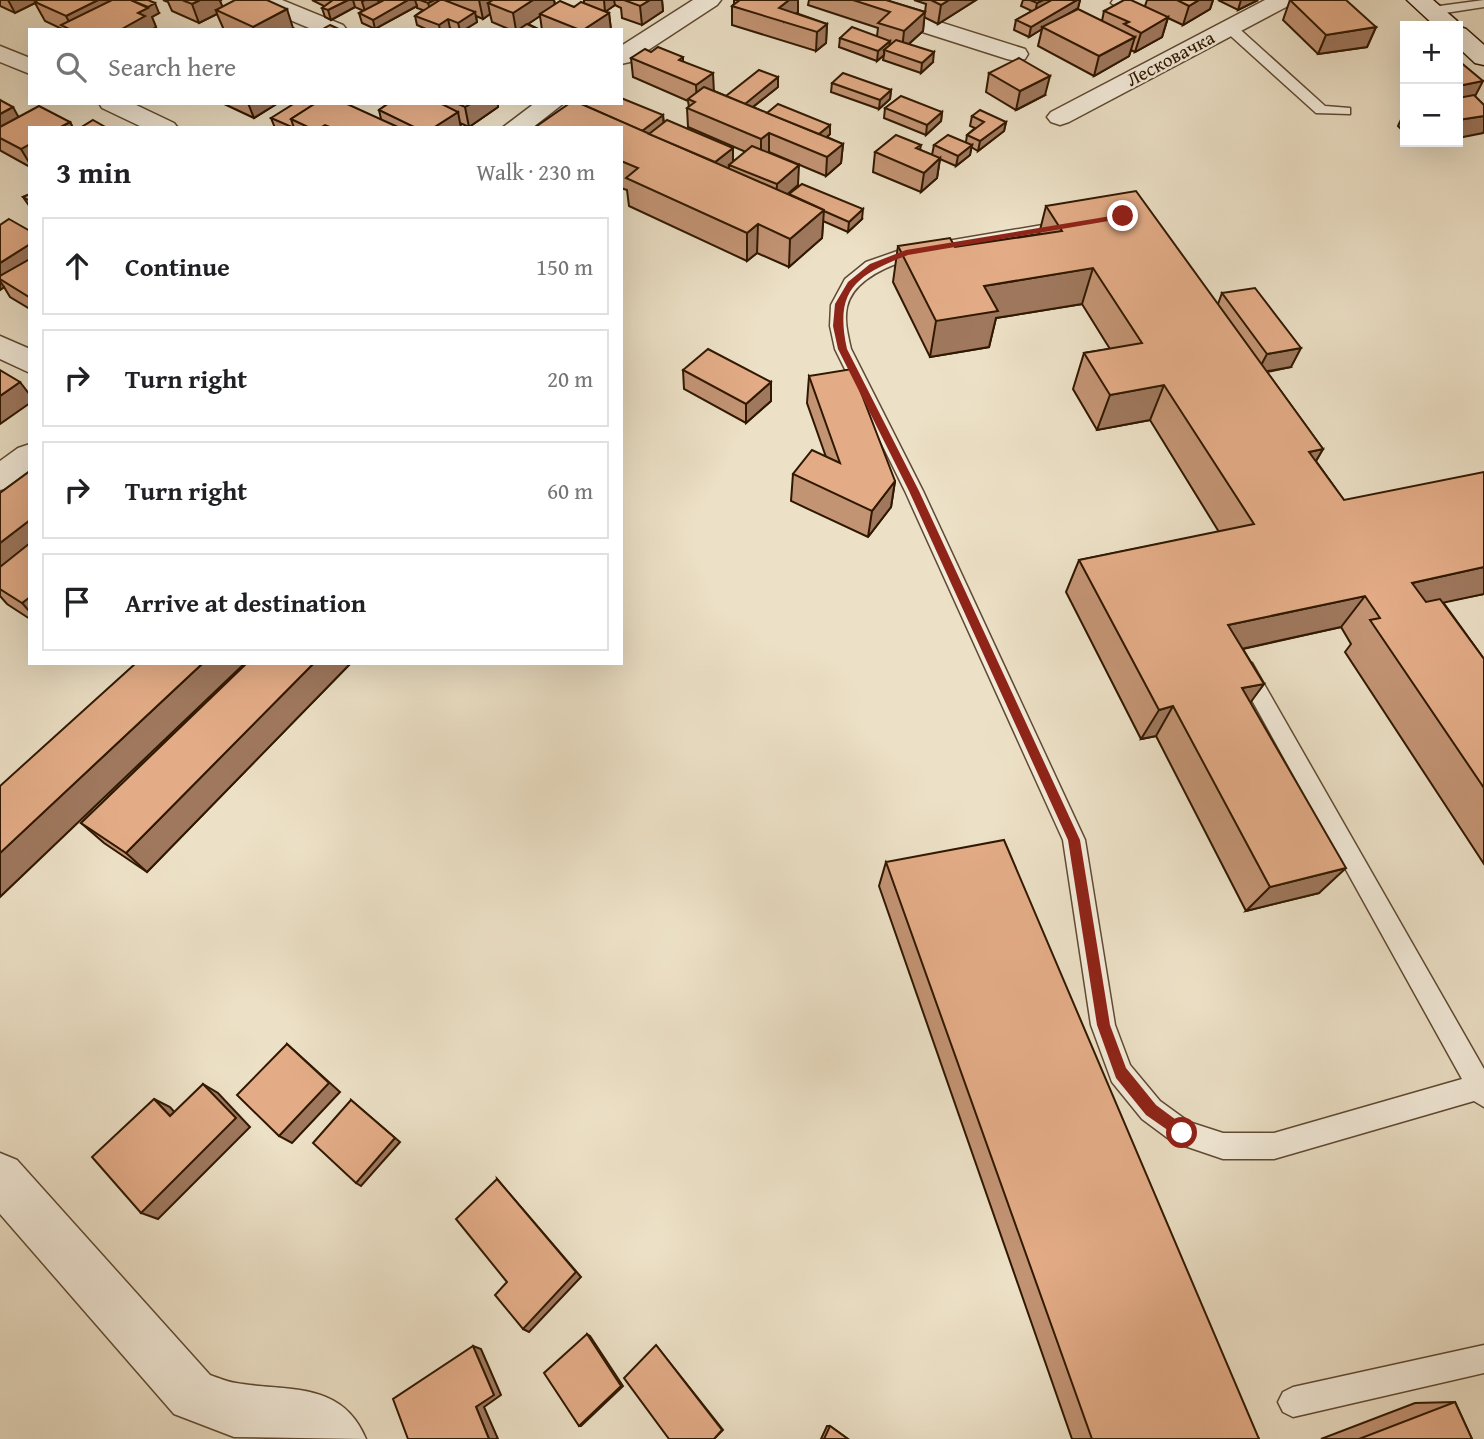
<!DOCTYPE html>
<meta charset="utf-8">
<style>
:root{--surface:#fff;--page:#f2f2f2;--text:#202124;--muted:#757577;--line:#e0e0e0}
body{margin:0;font-family:"Gentium Book Plus",serif;background:var(--page);color:var(--text)}
.controls{position:absolute;right:21px;top:21px;display:grid;overflow:hidden;border-radius:0px;box-shadow:0 7px 28px #0002}
.controls button{width:63px;height:63px;display:grid;place-items:center;padding:0;border:0;border-bottom:2px solid var(--line);background:var(--surface);color:var(--text);font:35px sans-serif}
.stop{position:absolute;width:21px;height:21px;margin:-16px;border:5px solid #8f2418;border-radius:50%;background:#fff}
.stop.end{background:#8f2418;border-color:#fff;box-shadow:0 2px 7px #0008}
.list{margin:0;padding:0;list-style:none}
h2{display:flex;justify-content:space-between;align-items:center;height:91px;margin:0;padding:0 28px;font-size:30px}
h2 small{font-size:23px;font-weight:400;color:var(--muted)}
.list li{display:grid;grid-template-columns:46px 1fr auto;gap:21px;align-items:center;box-sizing:border-box;height:98px;margin:0 14px 14px;padding:0 14px;border:2px solid var(--line);border-radius:0px}
.list b{display:block;font-size:26px;white-space:nowrap}
.list em{font-size:23px;font-style:normal;color:var(--muted)}
.icon{flex:none;width:38px;height:38px;fill:none;stroke:currentColor;stroke-width:2;stroke-linecap:round;stroke-linejoin:round}
.map{position:relative;flex:none;width:1484px;height:1439px;overflow:hidden}
.search{position:absolute;background:var(--surface);box-shadow:0 7px 28px #0002;left:28px;top:28px;width:595px;height:77px;display:flex;align-items:center;gap:18px;box-sizing:border-box;padding:0 24px;border-radius:0px;color:var(--muted);font-size:26px}
.panel{position:absolute;background:var(--surface);box-shadow:0 7px 28px #0002;left:28px;top:126px;width:595px;height:539px;border-radius:0px}
.map>svg:first-child{display:block}
.lines{fill:none;stroke-linecap:round;stroke-linejoin:round}
.lane-casing{stroke:#5f4a32;stroke-width:3}
.street-casing{stroke:#5f4a32;stroke-width:3}
.secondary-casing{stroke:#301800;stroke-width:3}
.lane{fill:#f3ebda;fill-rule:evenodd}
.street{fill:#f3ebda;fill-rule:evenodd}
.secondary{fill:#f3ebda;fill-rule:evenodd}
.wall{fill:#c39474;stroke:#301800;stroke-width:2}
.shaded-wall{fill:#9f785e;stroke:#301800;stroke-width:2}
.building{fill:#e3ac87;stroke:#301800;stroke-width:2}
.route{fill:#8f2418}
.labels{text-anchor:middle;dominant-baseline:central;stroke-width:5;stroke-linejoin:round;paint-order:stroke}
.far-street-label{font-size:19px;fill:#301800;stroke:#f3ebda}
</style>
<div class="map">
<svg width="1484" height="1439" viewBox="0 0 1484 1439">
<rect width="100%" height="100%" fill="#ece0c6"/>
<filter id="stains"><feTurbulence type="fractalNoise" baseFrequency=".00286" numOctaves="4"/><feColorMatrix values="0 0 0 0 .2 0 0 0 0 .09 0 0 0 0 .02 0 0 0 .5 -.17"/></filter>
<radialGradient id="worn" r=".72"><stop offset=".6" stop-color="#630" stop-opacity="0"/><stop offset="1" stop-color="#630" stop-opacity=".3"/></radialGradient>
<g class="lines">
<defs>
<g id="lane">
<polygon points="1113,0 1130,0 1117,7 1111,3"/>
<polygon points="1484,0 1484,7 1432,15 1426,11 1432,7"/>
<polygon points="1228,22 1233,23 1325,106 1350,108 1350,114 1316,113 1223,29 1222,26"/>
<path d="M 1066,221 L 1071,223 L 1074,226 L 1071,229 C 1020,242 860,246 847,307 C 844,321 848,335 851,349 L 923,491 L 1085,840 L 1115,1025 L 1130,1065 L 1160,1101 L 1189,1122 L 1223,1133 L 1274,1133 L 1462,1079 L 1238,675 L 1235,669 L 1238,663 L 1245,661 L 1252,663 L 1484,1069 L 1484,1107 L 1474,1101 L 1274,1159 L 1223,1159 L 1173,1142 L 1142,1119 L 1112,1082 L 1091,1025 L 1063,840 L 905,491 L 835,349 L 830,326 L 831,305 L 845,279 L 866,262 L 906,248 Z"/>
<polygon points="1484,1345 1484,1373 1293,1417 1283,1412 1278,1402 1283,1392 1293,1387"/>
</g>
<g id="street">
<polygon points="250,0 282,0 343,25 347,30 314,30 254,5"/>
<polygon points="693,0 721,0 717,5 630,62 621,64 621,46"/>
<polygon points="834,0 870,0 1025,49 1028,54 1025,59 1016,61 1007,59 838,5"/>
<polygon points="1265,0 1294,0 1290,5 1069,122 1060,125 1051,122 1047,117 1051,112"/>
<polygon points="0,46 30,58 30,74 0,62"/>
<polygon points="99,103 132,103 174,123 178,128 144,128 102,108"/>
<polygon points="535,103 564,103 532,128 502,128"/>
<polygon points="0,336 30,349 30,373 0,359"/>
<polygon points="30,444 30,473 12,487 0,490 0,461 18,448"/>
<path d="M 0,1153 L 17,1160 L 210,1375 C 219,1378 227,1382 236,1383 C 287,1392 342,1380 366,1439 L 234,1437 L 174,1414 L 0,1214 Z"/>
</g>
<polygon id="secondary" points="1407,0 1433,0 1457,21 1460,27 1466,29 1484,45 1484,65 1475,63 1458,47 1458,26 1435,26"/>
</defs>
<use href="#lane" class="lane-casing"/>
<use href="#street" class="street-casing"/>
<use href="#secondary" class="secondary-casing"/>
<use href="#lane" class="lane"/>
<use href="#street" class="street"/>
<use href="#secondary" class="secondary"/>
</g>
<g class="wall">
<polygon points="0,0 131,0 159,13 152,17 156,27 151,30 64,30 45,21 35,3 15,13 0,6"/>
<polygon points="163,0 221,0 220,1 222,7 293,28 290,30 224,30 217,14 199,23 172,11 168,2"/>
<polygon points="312,0 444,0 450,2 449,1 445,0 554,0 555,4 574,7 584,3 584,0 662,0 663,11 642,25 622,18 621,8 615,5 606,11 609,13 611,30 542,30 540,16 528,24 540,30 511,30 492,22 490,14 483,19 476,16 477,22 464,30 453,30 450,28 448,30 428,30 417,25 415,16 423,10 417,8 417,6 375,29 362,23 359,13 364,11 355,7 331,20 325,17 322,8 324,6"/>
<polygon points="734,0 798,0 798,12 796,13 827,24 826,43 816,51 732,25 732,6 734,4"/>
<polygon points="809,0 886,0 925,12 926,4 914,0 976,0 938,24 924,17 923,31 909,44 933,62 921,73 883,60 884,55 877,61 839,47 840,38 877,36 878,28 808,5"/>
<polygon points="1023,0 1080,0 1078,8 1069,13 1102,21 1104,11 1145,6 1147,0 1213,0 1210,9 1183,25 1168,18 1162,37 1135,52 1131,50 1129,56 1094,76 1038,46 1042,29 1029,37 1014,30 1016,20 1032,11 1021,6"/>
<polygon points="1218,0 1258,0 1238,10"/>
<polygon points="1290,0 1376,27 1367,47 1318,54 1283,20"/>
<polygon points="651,52 683,57 683,61 714,91 726,96 778,87 753,107 767,113 830,125 830,134 827,137 843,144 841,163 826,176 769,152 768,153 798,185 787,194 862,219 848,232 823,221 822,238 789,267 757,253 747,261 629,206 627,190 621,188 621,128 663,115 664,123 733,162 746,152 688,127 687,108 689,107 688,101 633,77 631,58"/>
<polygon points="989,73 1045,95 1016,110 986,92"/>
<polygon points="1405,79 1405,93 1401,89"/>
<polygon points="832,83 891,90 890,99 879,109 831,92"/>
<polygon points="0,100 18,117 70,122 73,128 30,128 30,167 1,151 0,150"/>
<polygon points="222,103 278,103 254,118"/>
<polygon points="389,103 498,103 498,107 469,127 460,123 461,128 275,128 271,118 381,119 379,110"/>
<polygon points="885,108 942,112 941,121 926,135 884,118"/>
<polygon points="1405,111 1405,133 1398,126"/>
<polygon points="972,116 1006,122 1004,131 978,151 971,147 970,155 956,166 940,159 937,178 921,192 873,172 875,152 921,145 920,150 932,155 934,145 966,142 967,135 975,128 970,126"/>
<polygon points="30,194 30,207 23,197"/>
<polygon points="1046,206 1218,304 1222,293 1291,367 1267,372 1323,449 1316,461 1344,500 1484,594 1443,602 1484,659 1484,864 1345,652 1351,644 1341,627 1243,649 1264,684 1250,702 1319,893 1246,911 1156,736 1141,739 1066,592 1079,560 1219,532 1150,420 1097,430 1073,389 1084,353 1110,349 1082,304 996,318 989,347 930,357 893,282 898,246 955,247 1039,234"/>
<polygon points="0,225 30,231 30,309 10,297 4,287 0,290"/>
<polygon points="683,370 771,382 771,401 746,423 684,389"/>
<polygon points="809,376 895,481 891,507 868,537 791,501 793,474 826,457 807,403"/>
<polygon points="30,471 30,619 7,604 0,596 0,493"/>
<polygon points="247,663 351,663 147,872 104,843 81,823"/>
<polygon points="886,862 1259,1439 1072,1439 879,886"/>
<polygon points="1455,1402 1472,1439 1321,1439 1415,1403"/>
<polygon points="827,1426 830,1426 848,1439 821,1439"/>
</g>
<g class="shaded-wall">
<polygon points="8,0 41,0 15,13"/>
<polygon points="98,0 116,0 73,30 66,16"/>
<polygon points="200,0 221,0 220,1 224,10 216,10 217,14 199,23 192,4"/>
<polygon points="348,0 353,0 355,7 331,20 328,10"/>
<polygon points="365,0 378,0 379,4 365,11 362,2"/>
<polygon points="408,0 415,0 417,6 375,29 373,20"/>
<polygon points="434,0 441,0 431,13 428,3"/>
<polygon points="479,0 512,0 488,3 490,14 483,19"/>
<polygon points="533,0 554,0 555,7 540,14 540,16 519,30 516,30 513,13"/>
<polygon points="604,0 614,0 615,5 605,12"/>
<polygon points="650,0 662,0 663,11 642,25 640,6"/>
<polygon points="789,0 798,0 798,12 784,22 779,8"/>
<polygon points="949,0 976,0 938,24 941,5"/>
<polygon points="1043,0 1058,0 1035,13 1037,3"/>
<polygon points="1077,0 1080,0 1078,8 1044,28 1042,27 1042,29 1029,37 1031,27"/>
<polygon points="1199,0 1213,0 1210,9 1183,25 1189,6"/>
<polygon points="1241,0 1258,0 1238,10"/>
<polygon points="155,3 159,13 152,17 156,27 151,30 120,30 138,13"/>
<polygon points="287,9 293,28 290,30 254,30 253,27"/>
<polygon points="475,12 477,22 464,30 460,30 458,23"/>
<polygon points="925,12 923,31 902,50 904,31"/>
<polygon points="609,13 611,30 583,30"/>
<polygon points="1168,17 1162,37 1135,52 1141,33"/>
<polygon points="448,19 450,28 448,30 440,30 439,25"/>
<polygon points="827,24 826,43 816,51 817,32"/>
<polygon points="1376,27 1367,47 1318,54 1326,35"/>
<polygon points="1135,37 1129,56 1094,76 1099,56"/>
<polygon points="890,41 889,50 884,50 884,55 877,61 878,51"/>
<polygon points="934,52 933,62 921,73 922,63"/>
<polygon points="713,73 714,93 697,105 696,85"/>
<polygon points="1050,76 1045,95 1016,110 1020,91"/>
<polygon points="778,77 778,87 739,118 739,108"/>
<polygon points="1483,81 1473,100 1458,103 1458,86"/>
<polygon points="891,90 890,99 879,109 880,100"/>
<polygon points="248,103 278,103 254,118"/>
<polygon points="472,103 498,103 498,107 469,127 465,107"/>
<polygon points="13,107 24,127 0,138 0,114"/>
<polygon points="458,112 461,128 433,128"/>
<polygon points="942,112 941,121 926,135 927,125"/>
<polygon points="663,115 664,135 658,139 642,131"/>
<polygon points="1484,116 1484,131 1483,133 1458,138 1458,120"/>
<polygon points="70,122 73,128 59,128"/>
<polygon points="1006,122 1004,131 978,151 980,141"/>
<polygon points="830,125 830,134 814,148 814,138"/>
<polygon points="769,133 769,152 761,158 761,139"/>
<polygon points="1419,142 1433,142 1417,145"/>
<polygon points="30,144 30,164 21,149"/>
<polygon points="843,144 841,163 826,176 827,157"/>
<polygon points="972,145 970,155 956,166 958,156"/>
<polygon points="733,148 733,166 729,165 729,170 714,163"/>
<polygon points="940,158 937,178 921,192 924,173"/>
<polygon points="799,165 798,185 776,204 777,184"/>
<polygon points="863,209 862,219 848,232 849,222"/>
<polygon points="824,210 822,238 789,267 790,239"/>
<polygon points="758,224 757,253 747,261 747,233"/>
<polygon points="30,244 30,271 0,279 0,263"/>
<polygon points="1093,268 1082,304 996,318 989,347 930,357 936,321 984,286"/>
<polygon points="0,281 4,287 0,290"/>
<polygon points="1301,348 1291,367 1257,373 1267,354"/>
<polygon points="20,382 30,395 30,403 0,424 0,396"/>
<polygon points="771,382 771,401 746,423 746,404"/>
<polygon points="1164,385 1150,420 1097,430 1110,395"/>
<polygon points="1323,449 1303,483 1309,452"/>
<polygon points="895,481 891,507 868,537 872,511"/>
<polygon points="30,520 30,562 0,586 0,543"/>
<polygon points="1484,567 1484,594 1386,615 1412,583"/>
<polygon points="1365,596 1341,627 1209,656 1228,625"/>
<polygon points="30,597 30,612 22,603"/>
<polygon points="203,663 245,663 0,897 0,853"/>
<polygon points="314,663 351,663 147,872 126,853"/>
<polygon points="1264,684 1242,714 1242,688"/>
<polygon points="1173,706 1156,736 1141,739 1159,710"/>
<polygon points="1346,868 1319,893 1246,911 1270,887"/>
<polygon points="287,1044 340,1092 292,1143 279,1136"/>
<polygon points="203,1084 218,1093 250,1127 158,1219 141,1213"/>
<polygon points="154,1099 170,1107 185,1124 170,1116"/>
<polygon points="351,1100 400,1142 361,1186 356,1183"/>
<polygon points="497,1179 581,1277 529,1332 523,1329"/>
<polygon points="587,1334 590,1336 623,1386 581,1426 579,1426"/>
<polygon points="656,1345 723,1430 714,1439"/>
<polygon points="473,1346 481,1349 501,1395 484,1407 498,1439 489,1439 476,1407"/>
</g>
<g class="building">
<polygon points="38,0 98,0 66,16 35,2"/>
<polygon points="112,0 131,0 148,8 138,13 145,16 120,30 71,30 61,25"/>
<polygon points="134,0 148,0 155,3 148,7 133,1"/>
<polygon points="182,0 200,0 192,4"/>
<polygon points="235,0 267,0 287,9 253,27 216,10"/>
<polygon points="333,0 348,0 328,10 322,8"/>
<polygon points="384,0 408,0 373,20 359,13"/>
<polygon points="420,0 434,0 428,3"/>
<polygon points="440,0 444,0 475,12 458,23 448,19 439,25 415,16"/>
<polygon points="493,0 533,0 513,13 488,3"/>
<polygon points="624,0 650,0 640,6"/>
<polygon points="740,0 789,0 779,8 827,24 817,32 732,6"/>
<polygon points="853,0 886,0 925,12 904,31 878,23 890,12"/>
<polygon points="931,0 949,0 941,5"/>
<polygon points="1030,0 1043,0 1037,3"/>
<polygon points="1052,0 1077,0 1031,27 1016,20"/>
<polygon points="1124,0 1131,0 1168,17 1141,33 1124,24 1129,22 1104,11"/>
<polygon points="1177,0 1199,0 1189,6"/>
<polygon points="1290,0 1346,0 1376,27 1326,35"/>
<polygon points="560,1 574,7 581,2 609,13 583,30 580,30 540,14"/>
<polygon points="1078,9 1135,37 1099,56 1042,27"/>
<polygon points="527,24 540,30 518,30"/>
<polygon points="330,25 341,30 321,30"/>
<polygon points="852,27 890,41 878,51 840,38"/>
<polygon points="896,40 934,52 922,63 884,50"/>
<polygon points="658,47 683,57 679,60 713,73 696,85 631,58 645,49 651,52"/>
<polygon points="1019,58 1050,76 1020,91 989,73"/>
<polygon points="1458,61 1459,61 1483,81 1458,86"/>
<polygon points="759,70 778,77 745,104 726,96"/>
<polygon points="843,73 891,90 880,100 832,83"/>
<polygon points="704,87 843,144 827,157 769,133 761,139 687,108 695,102 688,99"/>
<polygon points="1474,95 1484,105 1484,116 1458,120 1458,98"/>
<polygon points="901,96 942,112 927,125 885,108"/>
<polygon points="621,98 663,115 642,131 579,103 621,103"/>
<polygon points="0,100 13,107 0,114"/>
<polygon points="295,103 316,103 291,119 294,128 271,118"/>
<polygon points="316,103 345,103 400,128 332,128 325,125 320,128 310,128 291,119"/>
<polygon points="389,103 440,103 458,112 433,128 416,128 379,110"/>
<polygon points="456,103 472,103 465,107"/>
<polygon points="570,103 579,103 824,210 790,239 758,224 747,233 626,178 638,168 621,161 621,128 534,128"/>
<polygon points="778,104 830,125 819,134 767,113"/>
<polygon points="39,106 70,122 59,128 30,128 30,144 21,149 0,138 0,127"/>
<polygon points="980,110 1006,122 980,141 967,135 984,122 972,116"/>
<polygon points="93,120 107,128 80,128"/>
<polygon points="667,120 733,148 715,162 649,134"/>
<polygon points="896,135 921,145 916,148 940,158 924,173 875,152"/>
<polygon points="948,135 972,145 958,156 934,145"/>
<polygon points="752,146 799,165 777,184 729,165"/>
<polygon points="802,184 863,209 849,222 824,211 824,210 789,194"/>
<polygon points="1136,191 1323,449 1309,452 1344,500 1484,472 1484,567 1412,583 1426,602 1440,599 1484,659 1484,788 1370,620 1380,618 1365,596 1228,625 1264,684 1242,688 1346,868 1270,887 1173,706 1159,710 1079,560 1254,524 1164,385 1110,395 1084,353 1142,343 1093,268 984,286 998,311 936,321 898,246 950,238 955,247 1062,231 1046,206"/>
<polygon points="30,194 30,201 23,197"/>
<polygon points="9,219 30,231 30,244 0,263 0,225"/>
<polygon points="30,259 30,297 29,297 0,279 0,276"/>
<polygon points="1255,288 1301,348 1267,354 1222,293"/>
<polygon points="708,349 771,382 746,404 683,370"/>
<polygon points="852,369 895,481 872,511 793,474 812,450 840,463 809,376"/>
<polygon points="0,370 20,382 0,396"/>
<polygon points="30,471 30,520 0,543 0,493"/>
<polygon points="30,543 30,597 22,603 0,589 0,567"/>
<polygon points="136,663 203,663 0,853 0,786"/>
<polygon points="247,663 314,663 126,853 81,823"/>
<polygon points="1004,840 1259,1439 1092,1439 886,862"/>
<polygon points="287,1044 329,1083 279,1136 237,1095"/>
<polygon points="203,1084 236,1118 141,1213 92,1157 154,1099 170,1116"/>
<polygon points="351,1100 395,1138 356,1183 313,1143"/>
<polygon points="497,1179 576,1272 523,1329 495,1295 507,1282 456,1219"/>
<polygon points="587,1334 621,1386 579,1426 544,1373"/>
<polygon points="656,1345 722,1430 714,1439 669,1439 624,1378"/>
<polygon points="473,1346 494,1395 476,1407 489,1439 408,1439 393,1399"/>
<polygon points="1455,1402 1472,1439 1359,1439"/>
<polygon points="830,1426 848,1439 824,1439"/>
</g>
<path class="route" d="M 1123,214 L 1126,218 L 908,255 C 856,275 834,290 847,349 L 919,491 L 1080,840 L 1110,1025 L 1126,1068 L 1156,1105 L 1187,1128 L 1189,1133 L 1182,1140 L 1146,1115 L 1116,1078 L 1097,1025 L 1068,840 L 909,491 L 838,349 L 833,326 L 835,304 L 848,282 L 870,264 L 906,250 Z"/>
<g class="labels">
<g class="far-street-label">
<text transform="translate(1170 58) rotate(-28)">Лесковачка</text>
</g>
</g>
<rect width="100%" height="100%" filter="url(#stains)"/>
<rect width="100%" height="100%" fill="url(#worn)"/>
</svg>
<div class="controls">
<button>+</button>
<button>−</button>
</div>
<div class="stop" style="left:1182px;top:1133px"></div>
<div class="stop end" style="left:1123px;top:216px"></div>
<div class="search"><svg class="icon" aria-label="search" viewBox="0 0 24 24"><circle cx="10" cy="10" r="6"/><path d="M15 15l6 6"/></svg>Search here</div>
<section class="panel">
<h2>3 min<small>Walk · 230 m</small></h2>
<ul class="list">
<li><svg class="icon" aria-label="ahead" viewBox="0 0 24 24"><path d="M12 20V5M6 11l6-6 6 6"/></svg><div><b>Continue</b></div><em>150 m</em></li>
<li><svg class="icon" aria-label="right" viewBox="0 0 24 24"><path d="M7 20v-9h11M14 6l5 5-5 5"/></svg><div><b>Turn right</b></div><em>20 m</em></li>
<li><svg class="icon" aria-label="right" viewBox="0 0 24 24"><path d="M7 20v-9h11M14 6l5 5-5 5"/></svg><div><b>Turn right</b></div><em>60 m</em></li>
<li><svg class="icon" aria-label="arrive" viewBox="0 0 24 24"><path d="M6 21V4h12l-3 4 3 4H6"/></svg><div><b>Arrive at destination</b></div></li>
</ul>
</section>
</div>
